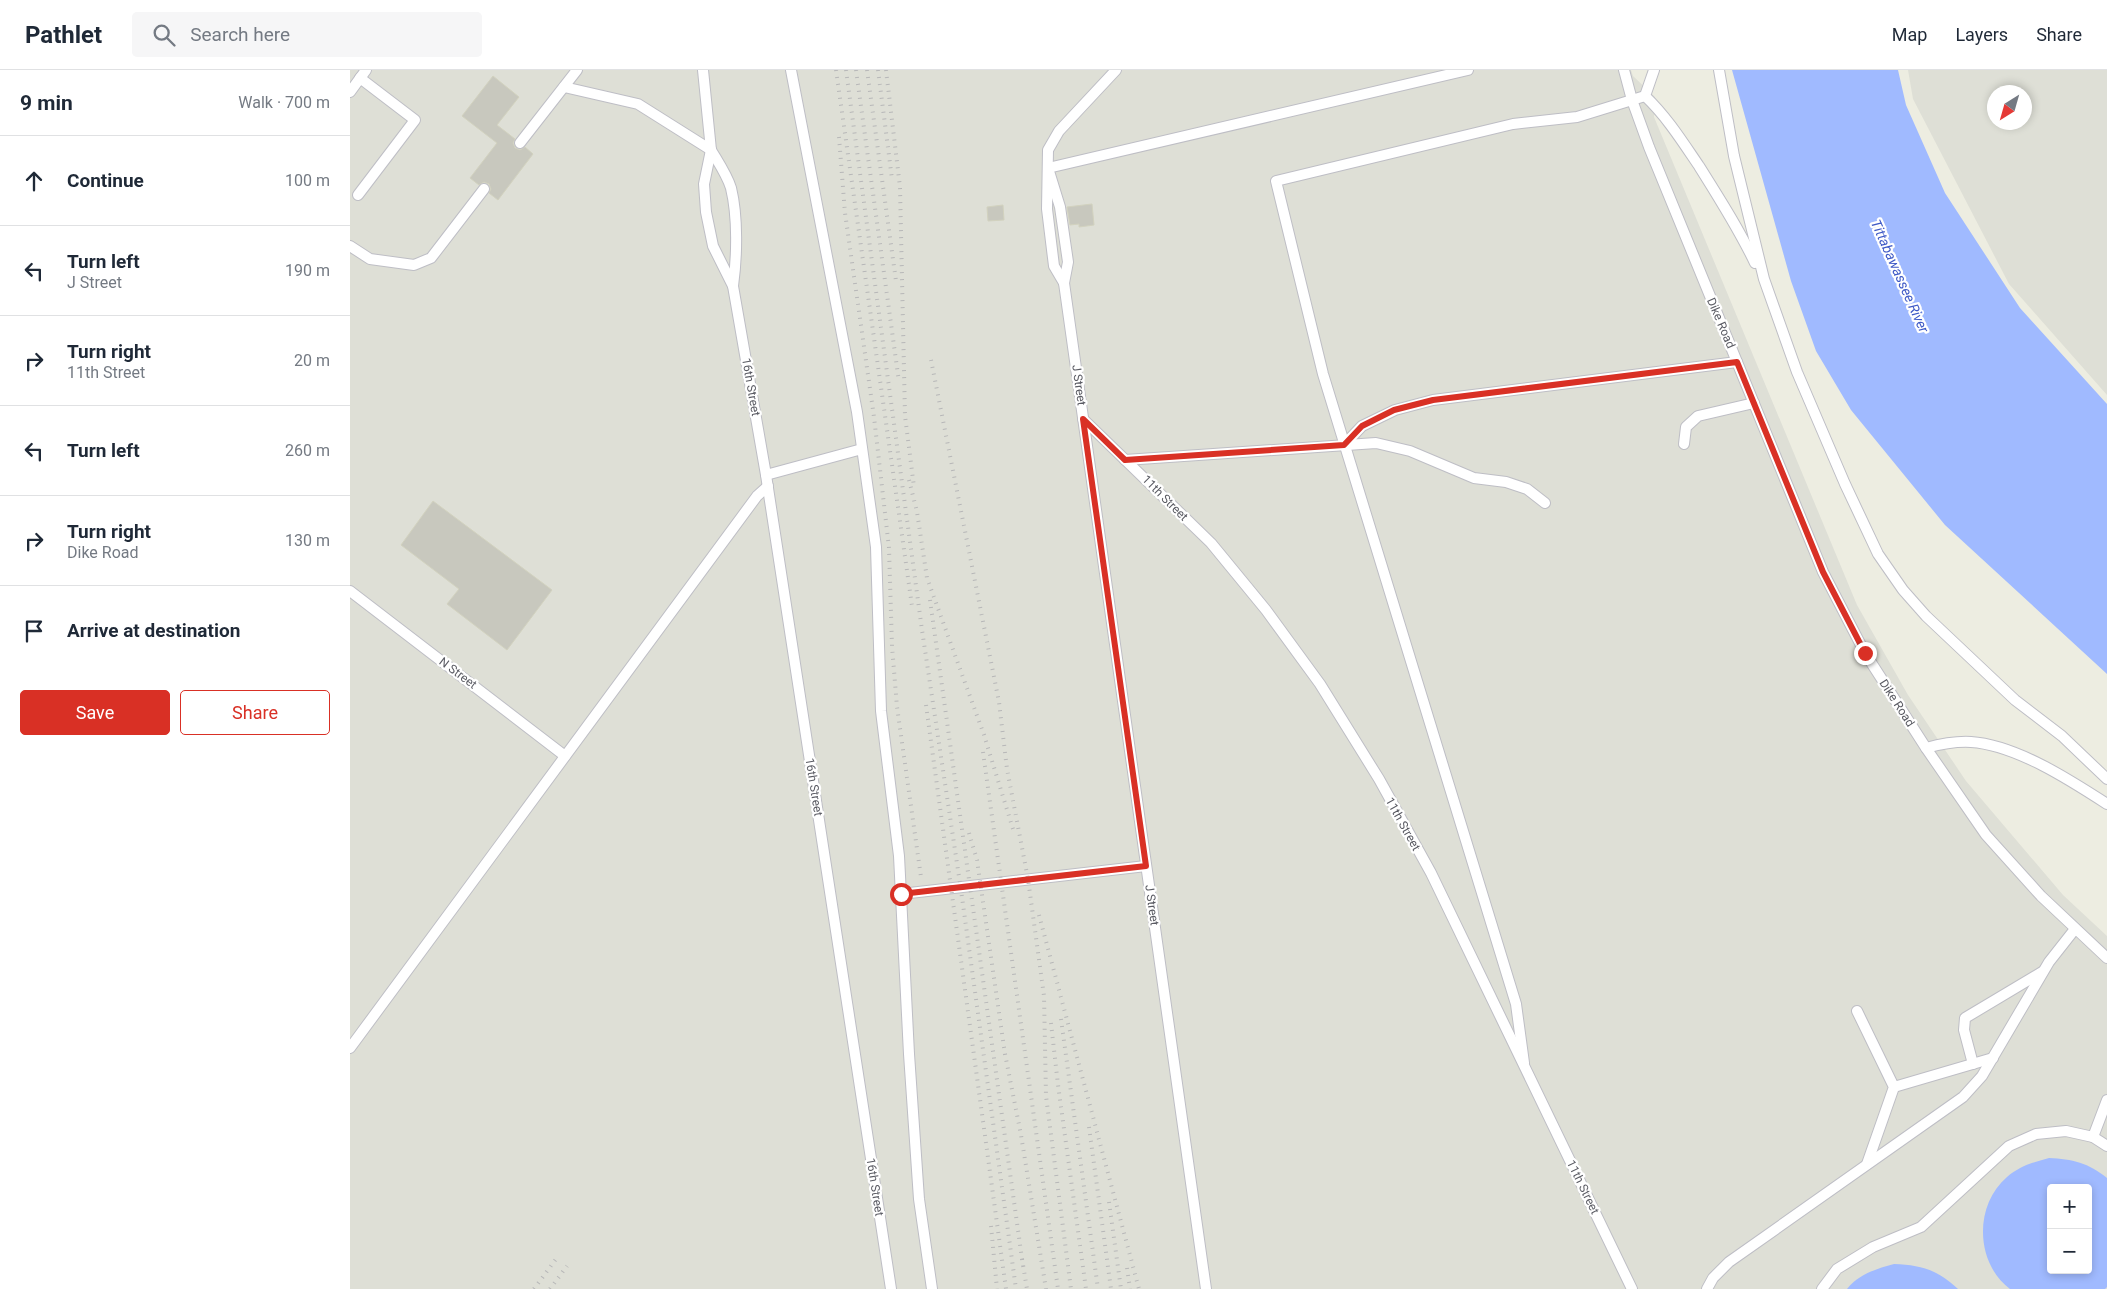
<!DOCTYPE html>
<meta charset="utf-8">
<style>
:root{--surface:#fff;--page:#f6f6f7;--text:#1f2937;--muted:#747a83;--line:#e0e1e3;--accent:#d93025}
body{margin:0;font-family:Roboto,sans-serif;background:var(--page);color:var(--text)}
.controls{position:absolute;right:15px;bottom:15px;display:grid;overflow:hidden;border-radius:5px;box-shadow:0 2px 8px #0003}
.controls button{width:45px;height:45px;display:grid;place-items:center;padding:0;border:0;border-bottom:1px solid var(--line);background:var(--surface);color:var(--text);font:25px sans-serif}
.compass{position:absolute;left:1637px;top:15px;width:45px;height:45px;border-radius:50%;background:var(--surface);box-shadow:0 2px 8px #0003;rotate:217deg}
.stop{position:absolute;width:15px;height:15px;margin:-11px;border:4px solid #d93025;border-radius:50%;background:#fff}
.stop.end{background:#d93025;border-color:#fff;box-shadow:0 1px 5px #0008}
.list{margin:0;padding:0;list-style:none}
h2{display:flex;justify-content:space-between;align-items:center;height:65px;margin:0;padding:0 20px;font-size:21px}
h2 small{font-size:16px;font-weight:400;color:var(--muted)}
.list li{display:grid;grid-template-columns:32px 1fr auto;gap:15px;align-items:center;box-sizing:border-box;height:90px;padding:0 20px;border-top:1px solid var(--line)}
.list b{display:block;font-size:19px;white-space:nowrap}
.list p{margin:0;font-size:16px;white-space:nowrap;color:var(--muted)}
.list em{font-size:16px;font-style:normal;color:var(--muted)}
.actions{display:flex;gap:10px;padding:15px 20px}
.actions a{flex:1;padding:11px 0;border:1px solid var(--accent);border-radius:5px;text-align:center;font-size:18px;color:var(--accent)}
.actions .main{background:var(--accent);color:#fff}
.icon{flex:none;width:28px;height:28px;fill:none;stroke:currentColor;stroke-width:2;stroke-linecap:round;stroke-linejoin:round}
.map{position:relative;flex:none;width:1757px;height:1219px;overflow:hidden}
header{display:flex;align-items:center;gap:30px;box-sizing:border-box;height:70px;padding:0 25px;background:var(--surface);border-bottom:1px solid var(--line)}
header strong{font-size:24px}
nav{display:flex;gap:28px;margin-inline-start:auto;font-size:18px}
.search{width:350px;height:45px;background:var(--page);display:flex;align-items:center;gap:12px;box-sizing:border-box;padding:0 18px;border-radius:5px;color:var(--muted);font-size:19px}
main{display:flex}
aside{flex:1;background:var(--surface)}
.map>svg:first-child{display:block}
.industrial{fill:#dedfd6;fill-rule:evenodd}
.water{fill:#a0baff;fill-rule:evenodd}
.building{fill:#c8c8be;stroke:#d2d2bf}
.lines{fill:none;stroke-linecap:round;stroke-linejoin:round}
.service-casing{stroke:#bebec5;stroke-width:12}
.service{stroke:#fff;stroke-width:10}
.rail{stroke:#b7b7b8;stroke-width:4;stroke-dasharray:1 6;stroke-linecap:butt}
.route{stroke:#d93025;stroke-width:6}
.labels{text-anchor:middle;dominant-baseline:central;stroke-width:4.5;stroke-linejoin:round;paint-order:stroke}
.street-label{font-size:12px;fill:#5a5b63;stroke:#fff}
.water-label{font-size:14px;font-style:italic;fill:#3e59c6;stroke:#fff}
</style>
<header>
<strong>Pathlet</strong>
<div class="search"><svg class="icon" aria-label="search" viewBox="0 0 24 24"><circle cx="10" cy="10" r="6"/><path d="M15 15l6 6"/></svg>Search here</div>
<nav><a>Map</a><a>Layers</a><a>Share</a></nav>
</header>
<main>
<aside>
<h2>9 min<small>Walk · 700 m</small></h2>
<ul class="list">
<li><svg class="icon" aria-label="ahead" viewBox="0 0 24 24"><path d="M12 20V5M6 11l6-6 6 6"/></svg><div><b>Continue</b></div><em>100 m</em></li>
<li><svg class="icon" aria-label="left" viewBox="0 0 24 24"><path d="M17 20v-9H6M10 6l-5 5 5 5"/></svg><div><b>Turn left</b><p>J Street</p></div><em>190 m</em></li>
<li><svg class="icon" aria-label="right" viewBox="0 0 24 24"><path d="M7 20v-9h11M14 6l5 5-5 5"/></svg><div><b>Turn right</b><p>11th Street</p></div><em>20 m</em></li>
<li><svg class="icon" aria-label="left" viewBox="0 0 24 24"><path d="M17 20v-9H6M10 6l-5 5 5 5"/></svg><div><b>Turn left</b></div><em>260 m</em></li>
<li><svg class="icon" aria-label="right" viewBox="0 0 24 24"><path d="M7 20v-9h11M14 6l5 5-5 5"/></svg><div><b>Turn right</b><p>Dike Road</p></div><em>130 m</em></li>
<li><svg class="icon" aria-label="arrive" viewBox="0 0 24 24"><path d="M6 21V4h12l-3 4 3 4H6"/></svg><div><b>Arrive at destination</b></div></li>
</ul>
<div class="actions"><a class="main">Save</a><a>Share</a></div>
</aside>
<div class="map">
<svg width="1757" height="1219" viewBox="0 0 1757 1219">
<rect width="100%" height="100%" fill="#edede1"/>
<g class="industrial">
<path d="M 0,0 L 1281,0 L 1283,6 L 1305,27 L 1304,47 L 1507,535 L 1558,625 L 1616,711 L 1713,825 L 1757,866 L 1757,1219 L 0,1219 ZM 1701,1118 L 1738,1118 L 1738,1200 L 1701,1200 Z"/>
<path d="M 1558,0 L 1757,0 L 1757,325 L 1659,214 L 1563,29 ZM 1644,22 L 1674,22 L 1674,52 L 1644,52 Z"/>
</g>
<g class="water">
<polygon points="1382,0 1548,0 1556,35 1595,123 1670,238 1757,334 1757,604 1595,455 1501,340 1466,281 1441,211"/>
<path d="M 1699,1088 C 1722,1089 1739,1093 1757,1108 L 1757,1217 L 1755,1219 L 1660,1219 C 1625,1193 1624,1135 1657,1107 C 1670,1096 1684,1092 1699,1088 ZM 1701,1118 L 1738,1118 L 1738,1200 L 1701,1200 Z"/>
<path d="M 1544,1194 C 1571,1195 1588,1200 1608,1219 L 1497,1219 C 1509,1204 1526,1199 1544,1194 Z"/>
</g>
<g class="building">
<polygon points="143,6 169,27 147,55 165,69 163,73 165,78 170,80 175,77 183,84 148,130 139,123 141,119 139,114 134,112 129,115 120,108 147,73 112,46"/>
<polygon points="742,134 744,155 729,157 729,154 720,155 717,137"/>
<polygon points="653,135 654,150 638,151 637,137"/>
<polygon points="83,431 202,520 157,580 97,534 109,519 51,475"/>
</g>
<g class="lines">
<defs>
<g id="service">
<polyline points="353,0 361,80 354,114 356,142 363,176 383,216 416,405 541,1219"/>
<polyline points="441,0 507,342 526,477 531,641 549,786 559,984 569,1129 582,1219"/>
<polyline points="1274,0 1282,30 1299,77 1473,502 1515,583 1576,678 1636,765 1691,826 1757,888"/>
<path d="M 1304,0 L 1295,26 C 1317,47 1332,71 1349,96 C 1369,128 1389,159 1405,193"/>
<polyline points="1369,0 1384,86 1414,209 1447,302 1495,414 1528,484 1553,520 1576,546 1665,630 1712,666 1757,709"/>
<polyline points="214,17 288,34 361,80"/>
<polyline points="0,22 16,0"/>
<polyline points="170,73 227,0"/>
<path d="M 361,80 C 368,92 377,105 381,118 C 388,147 387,187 383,216"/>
<polyline points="698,98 710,137 718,192 714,213 856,1219"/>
<polyline points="698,98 1118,0"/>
<polyline points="8,125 65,50 10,8"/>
<polyline points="0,176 20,189 64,195 81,188 134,119"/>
<polyline points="714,213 704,196 697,139 698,80 709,61 766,0"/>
<polyline points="733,349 861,473 916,540 970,614 1029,709 1081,803 1282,1219"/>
<polyline points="1334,374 1336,357 1348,346 1404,333"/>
<polyline points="994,375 1012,356 1045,340 1083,330 1387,292"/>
<polyline points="775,390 1026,373 1060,381 1124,408 1156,412 1177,419 1195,433"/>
<polyline points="416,405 512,379"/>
<polyline points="0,521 215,686"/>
<path d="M 1576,678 C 1591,674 1605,671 1621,672 C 1666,675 1720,710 1757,734"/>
<polyline points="551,824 796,796"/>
<polyline points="1507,941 1544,1017 1517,1094"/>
<polyline points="0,978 407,426 418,416"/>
<polyline points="1174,993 1166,934 973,304 926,111 1163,54 1227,47 1295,26"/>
<polyline points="1623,994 1614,960 1615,948 1692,902"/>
<polyline points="1544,1017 1643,988"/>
<polyline points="1743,1067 1757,1076"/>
<polyline points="1357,1219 1363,1208 1379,1192 1613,1027 1632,1006 1699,892 1725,859"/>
<polyline points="1472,1219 1487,1199 1523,1177 1571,1157 1659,1076 1686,1064 1716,1061 1743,1067 1757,1030"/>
</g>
</defs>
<use href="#service" class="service-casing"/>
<use href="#service" class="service"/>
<g class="rail">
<polyline points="486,0 562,536"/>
<polyline points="496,0 572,560 611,820 666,1219"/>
<polyline points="506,0 549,312"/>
<polyline points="517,0 546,211"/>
<polyline points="528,0 542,109"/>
<polyline points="536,0 550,117 555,346 564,417"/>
<polyline points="489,67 495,143 524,347 539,478 542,576 547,637 571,807"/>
<polyline points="581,290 649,632 657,699 678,809 694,926 696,1026 721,1219"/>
<polyline points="559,410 567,442 577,508 634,665 663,759"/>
<polyline points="580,530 673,1196"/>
<polyline points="576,635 656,1219"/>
<polyline points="633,682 708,1219"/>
<polyline points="619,763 627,790 655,984 671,1065 696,1219"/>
<polyline points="689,845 789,1219"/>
<polyline points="711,949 748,1219"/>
<polyline points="701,953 708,1015 736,1219"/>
<polyline points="739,1057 761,1219"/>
<polyline points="759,1132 771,1219"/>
<polyline points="641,1156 647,1219"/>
<polyline points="672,1189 677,1219"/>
<polyline points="777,1198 780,1219"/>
<polyline points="184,1219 206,1189"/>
<polyline points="200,1219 217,1196"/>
</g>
</g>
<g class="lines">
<polyline class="route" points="551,824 796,796 733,349 775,390 994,375 1012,356 1044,340 1083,330 1387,292 1473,502 1515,583"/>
</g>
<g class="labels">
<g class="street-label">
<text transform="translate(1371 253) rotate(67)">Dike Road</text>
<text transform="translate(729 315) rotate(82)">J Street</text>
<text transform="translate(401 317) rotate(80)">16th Street</text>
<text transform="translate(815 428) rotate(45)">11th Street</text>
<text transform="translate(108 603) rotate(37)">N Street</text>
<text transform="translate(1547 633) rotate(57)">Dike Road</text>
<text transform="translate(464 717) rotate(81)">16th Street</text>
<text transform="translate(1053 754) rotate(61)">11th Street</text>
<text transform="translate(802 835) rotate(82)">J Street</text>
<text transform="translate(525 1117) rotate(81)">16th Street</text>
<text transform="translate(1233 1117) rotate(64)">11th Street</text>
</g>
<g class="water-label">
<text transform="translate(1550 206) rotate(66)">Tittabawassee River</text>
</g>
</g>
</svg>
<div class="controls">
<button>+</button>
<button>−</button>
</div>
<svg class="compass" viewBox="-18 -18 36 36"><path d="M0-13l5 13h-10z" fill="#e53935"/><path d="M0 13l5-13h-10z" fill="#747a83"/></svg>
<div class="stop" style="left:551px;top:824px"></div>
<div class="stop end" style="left:1515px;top:583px"></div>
</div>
</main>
